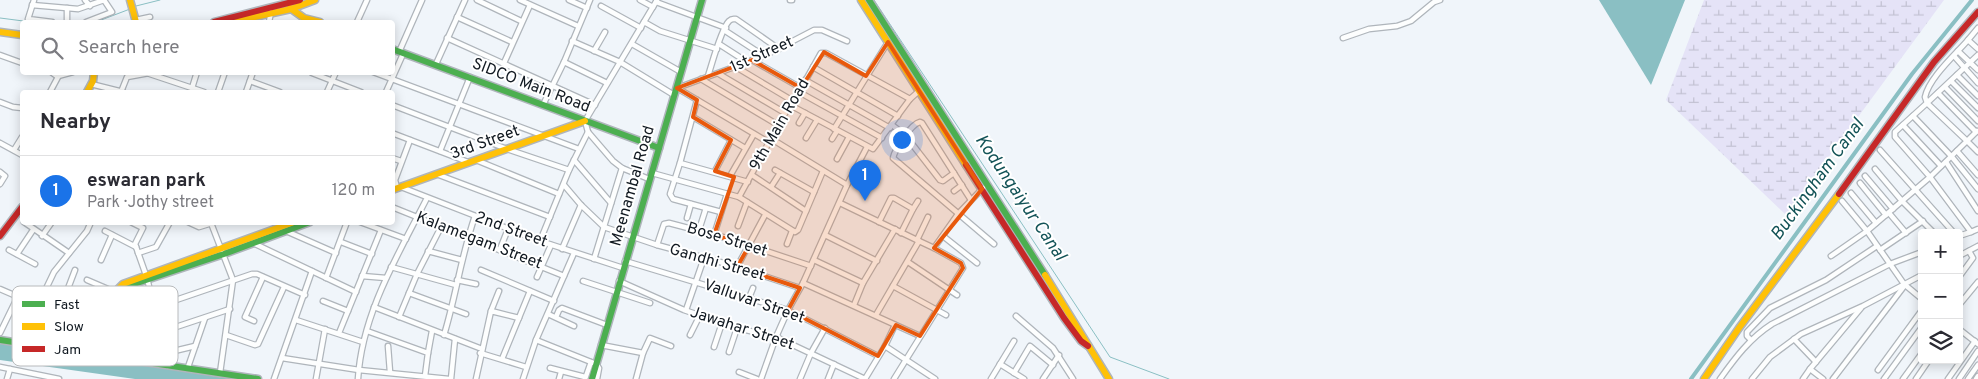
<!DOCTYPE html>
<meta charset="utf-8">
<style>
:root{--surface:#fff;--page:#f7f7f7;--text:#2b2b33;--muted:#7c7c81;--line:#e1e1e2;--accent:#1a73e8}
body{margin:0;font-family:Overpass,sans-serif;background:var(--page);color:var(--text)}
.controls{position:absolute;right:15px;bottom:15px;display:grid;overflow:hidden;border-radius:5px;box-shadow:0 2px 12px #0003}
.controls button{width:45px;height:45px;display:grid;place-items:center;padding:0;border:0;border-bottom:1px solid var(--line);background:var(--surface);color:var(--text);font:25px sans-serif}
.you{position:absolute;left:901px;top:139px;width:18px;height:18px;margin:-12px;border:4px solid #fff;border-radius:50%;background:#1a73e8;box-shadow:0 0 0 8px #1a73e833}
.badge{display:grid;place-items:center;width:32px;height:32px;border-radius:50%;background:var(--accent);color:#fff;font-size:16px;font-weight:700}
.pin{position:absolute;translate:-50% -41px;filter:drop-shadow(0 1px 2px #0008)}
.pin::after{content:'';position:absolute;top:26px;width:18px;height:15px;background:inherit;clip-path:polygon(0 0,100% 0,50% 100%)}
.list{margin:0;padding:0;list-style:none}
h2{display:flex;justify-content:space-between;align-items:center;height:65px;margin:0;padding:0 20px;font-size:21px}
h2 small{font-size:16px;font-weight:400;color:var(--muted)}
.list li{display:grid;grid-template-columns:32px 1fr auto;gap:15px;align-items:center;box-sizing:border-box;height:70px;padding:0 20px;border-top:1px solid var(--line)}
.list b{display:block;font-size:19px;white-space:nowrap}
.list p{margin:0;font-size:16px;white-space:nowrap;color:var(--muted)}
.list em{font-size:16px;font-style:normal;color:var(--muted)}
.icon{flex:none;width:28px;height:28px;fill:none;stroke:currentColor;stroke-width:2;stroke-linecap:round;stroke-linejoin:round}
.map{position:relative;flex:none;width:1978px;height:379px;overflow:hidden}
.search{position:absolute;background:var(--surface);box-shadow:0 2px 12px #0003;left:20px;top:20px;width:375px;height:55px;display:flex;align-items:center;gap:12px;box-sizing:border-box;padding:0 18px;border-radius:5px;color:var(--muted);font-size:19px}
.panel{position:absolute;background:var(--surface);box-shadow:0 2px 12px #0003;left:20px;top:90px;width:375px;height:135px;border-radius:5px}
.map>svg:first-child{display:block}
.wetland{fill:url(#wetland-marsh)}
.water{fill:#8abfc3}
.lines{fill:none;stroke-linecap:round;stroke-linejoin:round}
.stream{stroke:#8abfc3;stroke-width:1}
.canal{stroke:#8abfc3;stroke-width:4}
.street-casing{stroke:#afb5bb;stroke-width:7}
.fast-casing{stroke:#afb5bb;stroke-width:9}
.slow-casing{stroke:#afb5bb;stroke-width:9}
.jam-casing{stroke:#afb5bb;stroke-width:9}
.street{stroke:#fdfefe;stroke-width:4.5}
.fast{stroke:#4caf50;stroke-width:6}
.slow{stroke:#ffc107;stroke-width:6}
.jam{stroke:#c62828;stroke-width:6}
.marked{fill:#e8590c;fill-opacity:0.2;stroke:#e8590c;stroke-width:4;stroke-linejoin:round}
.labels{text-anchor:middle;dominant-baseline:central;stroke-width:4;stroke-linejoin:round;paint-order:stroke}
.street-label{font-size:16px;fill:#111921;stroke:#fff}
.water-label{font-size:18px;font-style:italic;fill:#135357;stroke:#fff}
.key{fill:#fff;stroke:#b8babc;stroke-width:1}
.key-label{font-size:14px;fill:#111921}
</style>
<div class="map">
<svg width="1978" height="379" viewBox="0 0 1978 379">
<defs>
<pattern id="wetland-marsh" width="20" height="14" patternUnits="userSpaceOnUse" patternTransform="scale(1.25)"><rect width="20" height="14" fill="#e5e3f7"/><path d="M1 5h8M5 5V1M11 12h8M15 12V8" fill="none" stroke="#c3c2d3"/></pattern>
</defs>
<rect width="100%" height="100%" fill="#f0f5fa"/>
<polygon class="wetland" points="1704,0 1944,0 1786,215 1666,100"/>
<g class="water">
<polygon points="1599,0 1685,0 1651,85"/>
<polygon points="0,342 231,379 135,379 0,360"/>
</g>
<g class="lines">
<g class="stream">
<polyline points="874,0 1110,357 1169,379"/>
<polyline points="136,6 160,0"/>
<polyline points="0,18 31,22"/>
<polyline points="96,22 130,9"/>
</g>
<polyline class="canal" points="1691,379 1912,74 1972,0"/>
<defs>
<g id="street">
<polyline points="34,0 28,19 52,22"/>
<polyline points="85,0 90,6"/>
<polyline points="477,0 521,21"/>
<polyline points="520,0 578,26"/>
<polyline points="569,0 587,8"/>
<polyline points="640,0 653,7"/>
<polyline points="790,0 792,0"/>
<polyline points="656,2 726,28"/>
<polyline points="32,5 78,9 104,0"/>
<polyline points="601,6 641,28"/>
<polyline points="457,17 512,42"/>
<polyline points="136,20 150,17"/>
<polyline points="67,22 67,8"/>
<polyline points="86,22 112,12 104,0"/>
<polyline points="269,22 271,12"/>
<polyline points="357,22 367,0"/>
<polyline points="644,22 660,31 717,49"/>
<polyline points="724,30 764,56"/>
<polyline points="447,38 595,105"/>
<polyline points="1343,38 1369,29 1397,26 1411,21 1434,2 1440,0"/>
<polyline points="1968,40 1978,28"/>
<polyline points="572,41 620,62 674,95"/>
<polyline points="632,44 681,72"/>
<polyline points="719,44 747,62"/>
<polyline points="594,51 605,32"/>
<polyline points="1958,51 1978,70"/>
<polyline points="399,52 422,0"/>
<polyline points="0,55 22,63"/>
<polyline points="1978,55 1927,103 1967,141 1930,177 1971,232 1978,229"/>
<polyline points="1954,56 1978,83"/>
<polyline points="752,60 801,88"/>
<polyline points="564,62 607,83"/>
<polyline points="504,63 530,5"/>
<polyline points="436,64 465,0"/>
<polyline points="736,67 793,101"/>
<polyline points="813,67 898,116"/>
<polyline points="373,72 579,149"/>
<polyline points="147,73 204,92"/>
<polyline points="312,73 361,92"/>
<polyline points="719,74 785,113"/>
<polyline points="1957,75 1978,96"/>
<polyline points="58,76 73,72"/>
<path d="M 708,76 C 712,64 721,29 729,21 C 732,18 733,19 736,19 L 779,49"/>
<polyline points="701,79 778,125"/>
<polyline points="805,80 890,128"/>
<polyline points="250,81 280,92"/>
<polyline points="1951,81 1978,108"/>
<polyline points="91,84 123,92"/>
<polyline points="1945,87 1978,121"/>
<polyline points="192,88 197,72"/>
<polyline points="677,88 764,56 814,30 822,30 847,41"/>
<polyline points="677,88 768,142"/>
<polyline points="50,92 58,77 51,72"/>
<polyline points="121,92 127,77 149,73"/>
<polyline points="218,92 225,72"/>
<polyline points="246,92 253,72"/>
<polyline points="327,92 336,72"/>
<polyline points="386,92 403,54"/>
<polyline points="799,92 882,138"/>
<polyline points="1938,93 1976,132"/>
<polyline points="697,100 680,163 670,194 673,199 721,212"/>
<polyline points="0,102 13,107 22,108"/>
<polyline points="392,105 507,149 569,170"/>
<polyline points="543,105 564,62 590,0"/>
<polyline points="790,105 873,149 910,99 919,91"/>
<polyline points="1913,116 1952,157 1978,189"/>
<polyline points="693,117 745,148"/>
<polyline points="799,123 805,113"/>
<polyline points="892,125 905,135 940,180 943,181 954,173"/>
<polyline points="1903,125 1941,166"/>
<polyline points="834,129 888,42"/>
<polyline points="1977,131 1967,141 1978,152"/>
<polyline points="392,133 468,162"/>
<polyline points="770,138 847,185"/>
<polyline points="806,138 817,120"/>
<polyline points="832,139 837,131"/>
<polyline points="0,143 22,155"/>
<polyline points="14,150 22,137"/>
<polyline points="1880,150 1954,233"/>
<polyline points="440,151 470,77"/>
<polyline points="1957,151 1978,175"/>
<polyline points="392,158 401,161"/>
<polyline points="837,159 849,137"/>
<polyline points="476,160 559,194"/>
<polyline points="574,160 611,203"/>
<polyline points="1946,162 1978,211"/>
<polyline points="680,163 748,182"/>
<polyline points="1875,169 1902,201 1934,233"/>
<polyline points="775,170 814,192"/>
<polyline points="715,171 731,140"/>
<polyline points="0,172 5,176 0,184"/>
<polyline points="652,173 739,197 795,232 798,230 823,171"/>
<polyline points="439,175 550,217"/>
<polyline points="752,175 806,211"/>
<polyline points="730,176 754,134"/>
<polyline points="1865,176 1893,209"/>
<polyline points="649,179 622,168 613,161 588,132 585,121 657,0"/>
<polyline points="1860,183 1886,215"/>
<polyline points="564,185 581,205 604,227 657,245 731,265 800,288"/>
<polyline points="401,187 540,241 623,268"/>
<polyline points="771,187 780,173"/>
<polyline points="397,188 395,180 410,140"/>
<polyline points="954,191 962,185"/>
<polyline points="1851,193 1876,223"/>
<polyline points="739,197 785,113 799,92 821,53 826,53 910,99"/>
<path d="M 971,200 L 922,123 L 920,122 C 911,124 895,149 893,158 L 994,244"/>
<polyline points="840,203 919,241"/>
<polyline points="392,207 564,276"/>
<polyline points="913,209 918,201"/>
<polyline points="1889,213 1906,233"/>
<polyline points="687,218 691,204"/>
<polyline points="24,222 69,253"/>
<polyline points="131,222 143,228 135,244 147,278 154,307 170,352 168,366"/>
<polyline points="188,222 199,227 212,223"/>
<polyline points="360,222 406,239"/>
<polyline points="879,222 891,198 894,198 913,209 901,233"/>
<polyline points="211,223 233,280 220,373"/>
<polyline points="738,226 747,202"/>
<polyline points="699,230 706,208"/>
<polyline points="105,231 136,247"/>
<polyline points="286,231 336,253"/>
<polyline points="714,235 727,194"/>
<polyline points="825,235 877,261"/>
<polyline points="42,236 52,222"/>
<polyline points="943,236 977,263"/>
<polyline points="1959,236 1971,232"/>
<polyline points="917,240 928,217"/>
<polyline points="540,241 569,170 588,132"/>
<polyline points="341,242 372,254"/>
<polyline points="253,243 356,292"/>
<polyline points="787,244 792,231"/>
<polyline points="657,245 664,224 669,223 730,239 811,266"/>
<polyline points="500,249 508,229"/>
<polyline points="562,249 581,205"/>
<polyline points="9,250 35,264"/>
<polyline points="1880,250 1923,221"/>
<polyline points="428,251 462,260"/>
<polyline points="138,253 156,247 170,222"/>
<polyline points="17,254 33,230"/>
<polyline points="1831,256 1867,231 1842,201"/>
<polyline points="1959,256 1978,246"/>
<polyline points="594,259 622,168"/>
<polyline points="101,260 112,235"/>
<polyline points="814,260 863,283"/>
<polyline points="625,261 788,310 878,356"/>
<polyline points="908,262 957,295"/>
<polyline points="391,267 456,285"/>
<polyline points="737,267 765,215"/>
<polyline points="481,270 554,301"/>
<polyline points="362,276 386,278"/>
<polyline points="537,277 551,245"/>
<polyline points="1959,277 1973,258 1969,251"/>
<polyline points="326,278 347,222"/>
<polyline points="87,280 115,292"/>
<polyline points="457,280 476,284"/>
<polyline points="583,281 650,303"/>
<polyline points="619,281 684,310 737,328 776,337 865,379"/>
<polyline points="803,283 920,336"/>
<polyline points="893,286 946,315"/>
<polyline points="0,289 37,305 59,312"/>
<polyline points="409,293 466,314"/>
<polyline points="749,298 753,288"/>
<path d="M 1922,299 L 1904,284 L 1867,231 L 1930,177 L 1895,137 L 1895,132 L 1927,103 L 1925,97 C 1929,78 1955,55 1968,40 L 1978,49"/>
<polyline points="81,300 105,312"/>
<polyline points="323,301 348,311"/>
<polyline points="854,305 863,283 895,229"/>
<polyline points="1959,305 1978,282"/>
<polyline points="374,307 482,349"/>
<polyline points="686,310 704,258"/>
<polyline points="69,311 97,327"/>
<polyline points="491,311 499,291"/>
<polyline points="548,314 574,326"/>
<polyline points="876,315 919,241 934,248 958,214 983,188"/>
<polyline points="1016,316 1053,348 1073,379"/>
<polyline points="399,317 417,274 441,227"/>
<polyline points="556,317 559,310 562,308 607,325"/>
<polyline points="296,320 363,342"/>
<polyline points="254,321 245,317 263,277"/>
<polyline points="1959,329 1978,344"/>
<polyline points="367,331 428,353 425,376"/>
<polyline points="0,333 18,296"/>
<polyline points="339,333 381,230"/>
<polyline points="125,334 135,314 252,274 257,274 305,295"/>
<polyline points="226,335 255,345 258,344 284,287"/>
<path d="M 444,335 C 456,296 461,256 475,216"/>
<polyline points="690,335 700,315"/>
<polyline points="1794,339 1816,362"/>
<polyline points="536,340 596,364 599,368 597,379"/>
<polyline points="1751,340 1747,336 1747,332 1770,308 1826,280 1877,246"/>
<polyline points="20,343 54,272 87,231 91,222"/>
<polyline points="601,345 643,353 650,338 671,346"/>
<polyline points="388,346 390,372"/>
<polyline points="885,346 935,379"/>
<polyline points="714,347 722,323"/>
<polyline points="48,348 59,312 75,270"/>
<polyline points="72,351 79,332"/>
<polyline points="170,352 195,346"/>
<polyline points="729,352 737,328"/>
<polyline points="428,353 432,331"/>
<polyline points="480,353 526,367"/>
<polyline points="282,358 359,370 449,379"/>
<polyline points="502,359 530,291"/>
<polyline points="139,362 146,337 230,309"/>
<polyline points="1000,364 1024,379"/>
<polyline points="0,367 59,379"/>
<polyline points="188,367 205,318"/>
<polyline points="550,368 585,377"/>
<polyline points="1878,370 1922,310"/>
<polyline points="739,372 757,379"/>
<polyline points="1014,373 1030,346 1053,365"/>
<polyline points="7,379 10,369"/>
<polyline points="274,379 312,271"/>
<polyline points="316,379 325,329"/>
<path d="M 358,379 C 362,313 398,255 427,198"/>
<polyline points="451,379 455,339"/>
<polyline points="476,379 491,311 519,318"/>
<polyline points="523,379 536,340 574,253"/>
<polyline points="559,379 561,372"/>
<polyline points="585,379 591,362"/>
<polyline points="636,379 643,353"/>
<polyline points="761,379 776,337 788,310 803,283 847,185 867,147"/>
<polyline points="800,379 811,353 825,328"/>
<polyline points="828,379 834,364"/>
<polyline points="865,379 885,346 895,325"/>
<polyline points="894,379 963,268 961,263 934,248"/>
<polyline points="991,379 1014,341"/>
<polyline points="1043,379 1059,355"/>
<path d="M 1720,379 C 1735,358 1750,338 1772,324 L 1890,264 L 1922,252"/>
<polyline points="1752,379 1770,357 1801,334 1863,306 1922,275"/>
<polyline points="1803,379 1810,369"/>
<polyline points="1823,379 1810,369 1861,308"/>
<polyline points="1833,379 1905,285"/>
<polyline points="1884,379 1922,327"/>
<polyline points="1903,379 1922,353"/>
<polyline points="1916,379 1929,360"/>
<polyline points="1948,379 1975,341"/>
<polyline points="1959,379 1978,351"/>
<polyline points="1968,379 1978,365"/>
<polyline points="1976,379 1978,376"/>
</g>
<g id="fast">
<polyline points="869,0 1045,275"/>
<polyline points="392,49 659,148"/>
<polyline points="119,289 224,254 310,222"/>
<polyline points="0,340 258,379"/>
<polyline points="592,379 702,0"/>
</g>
<g id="slow">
<polyline points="130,0 136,22"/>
<polyline points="861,0 966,165"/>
<polyline points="290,8 304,18 320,22"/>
<polyline points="232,22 291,9 315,0"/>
<polyline points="0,32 22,35"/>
<polyline points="87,92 93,81 94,72"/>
<polyline points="392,190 585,121"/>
<polyline points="1045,275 1109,379"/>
<polyline points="85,353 113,294 123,284 294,222"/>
<polyline points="1704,379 1739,328 1839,194"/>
</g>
<g id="jam">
<polyline points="214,22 300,0"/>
<polyline points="966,165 1064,318 1081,341 1088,346"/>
<polyline points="1839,194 1934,62 1978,12"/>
<polyline points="0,236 22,207"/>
</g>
</defs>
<use href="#street" class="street-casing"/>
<use href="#fast" class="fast-casing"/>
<use href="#slow" class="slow-casing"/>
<use href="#jam" class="jam-casing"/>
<use href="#street" class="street"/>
<use href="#fast" class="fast"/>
<use href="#slow" class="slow"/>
<use href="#jam" class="jam"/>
</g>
<path class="marked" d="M 888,42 L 982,189 L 934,248 L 961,263 L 963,268 L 920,336 L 896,325 L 878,356 L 788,310 L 800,288 L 737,267 L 749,246 L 714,235 L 734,177 L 715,171 L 731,140 L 693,117 L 697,100 L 677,88 L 752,60 L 801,88 L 824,52 L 866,76 Z"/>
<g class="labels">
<g class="street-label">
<text transform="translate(762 55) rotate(-24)">1st Street</text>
<text transform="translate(531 86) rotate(21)">SIDCO Main Road</text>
<text transform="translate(780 125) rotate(-60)">9th Main Road</text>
<text transform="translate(485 143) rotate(-20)">3rd Street</text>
<text transform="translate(633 186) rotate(-74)">Meenambal Road</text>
<text transform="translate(511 230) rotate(20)">2nd Street</text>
<text transform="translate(727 240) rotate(17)">Bose Street</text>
<text transform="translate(479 241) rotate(21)">Kalamegam Street</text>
<text transform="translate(717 263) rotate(16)">Gandhi Street</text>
<text transform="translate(754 302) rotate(19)">Valluvar Street</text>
<text transform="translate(742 329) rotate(18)">Jawahar Street</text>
</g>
<g class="water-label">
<text transform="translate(1818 180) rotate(-54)">Buckingham Canal</text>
<text transform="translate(1020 198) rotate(56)">Kodungaiyur Canal</text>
</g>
</g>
<rect x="12" y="286" width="166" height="80" rx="8" class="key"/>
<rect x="22" y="301" width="23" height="6" fill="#4caf50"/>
<rect x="22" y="323" width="23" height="7" fill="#ffc107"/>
<rect x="22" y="346" width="23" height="6" fill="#c62828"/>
<g class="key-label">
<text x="54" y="309">Fast</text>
<text x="54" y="331">Slow</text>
<text x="54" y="354">Jam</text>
</g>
</svg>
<div class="controls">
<button>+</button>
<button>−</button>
<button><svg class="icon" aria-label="layers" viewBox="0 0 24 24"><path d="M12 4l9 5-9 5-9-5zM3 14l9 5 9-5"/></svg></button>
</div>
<div class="you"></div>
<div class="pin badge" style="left:865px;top:201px">1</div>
<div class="search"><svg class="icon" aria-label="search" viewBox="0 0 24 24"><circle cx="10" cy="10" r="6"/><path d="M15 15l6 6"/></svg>Search here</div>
<section class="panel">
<h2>Nearby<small></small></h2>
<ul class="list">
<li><span class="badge">1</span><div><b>eswaran park</b><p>Park · Jothy street</p></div><em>120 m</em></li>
</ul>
</section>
</div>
